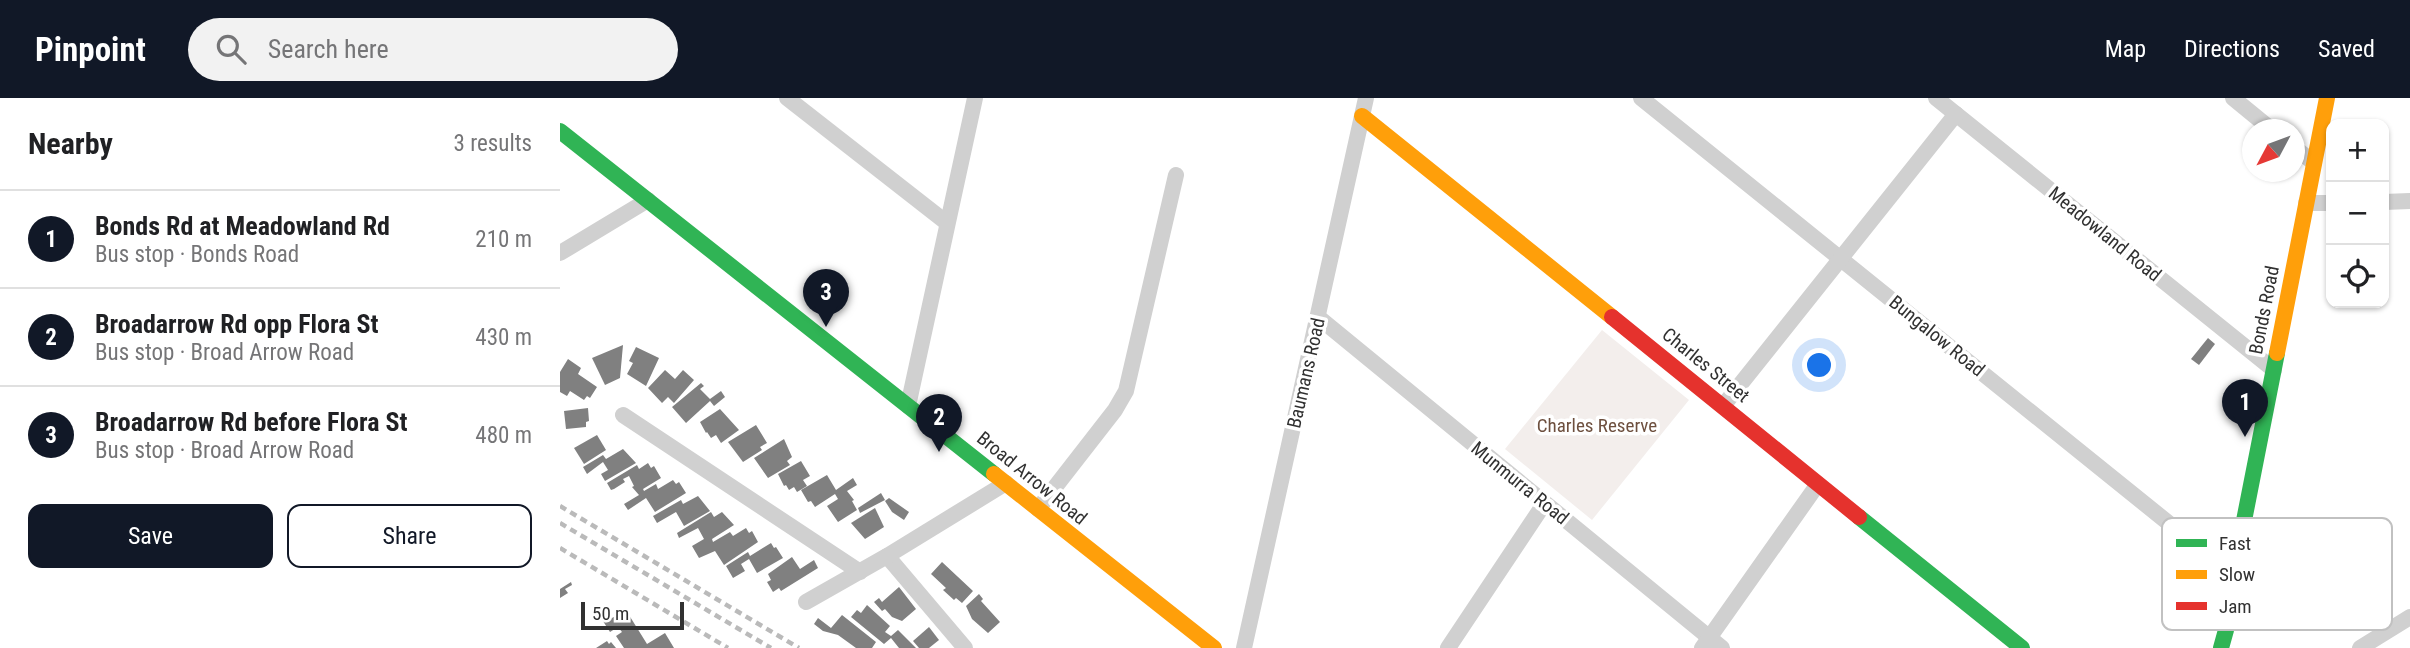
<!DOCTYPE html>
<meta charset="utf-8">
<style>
:root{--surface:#fff;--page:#f2f2f2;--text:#202124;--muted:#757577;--line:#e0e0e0;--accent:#111827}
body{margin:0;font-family:"Roboto Condensed",sans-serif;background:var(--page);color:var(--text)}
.controls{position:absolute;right:21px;top:21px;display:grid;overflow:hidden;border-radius:14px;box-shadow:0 2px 5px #0004}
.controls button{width:63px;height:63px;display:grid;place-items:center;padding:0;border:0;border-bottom:2px solid var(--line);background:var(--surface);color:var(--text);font:35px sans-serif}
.compass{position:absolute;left:1682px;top:21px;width:63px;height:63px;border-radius:50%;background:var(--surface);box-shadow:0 2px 5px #0004;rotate:229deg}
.scale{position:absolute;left:21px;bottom:18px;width:103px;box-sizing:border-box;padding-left:7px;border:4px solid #313131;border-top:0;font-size:19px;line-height:24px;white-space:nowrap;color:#313131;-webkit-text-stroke:5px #fff;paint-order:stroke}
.you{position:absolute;left:1260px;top:268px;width:24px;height:24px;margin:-18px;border:5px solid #fff;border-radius:50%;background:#1a73e8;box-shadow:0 0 0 10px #1a73e833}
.badge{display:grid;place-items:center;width:46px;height:46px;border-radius:50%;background:var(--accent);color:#fff;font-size:23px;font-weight:700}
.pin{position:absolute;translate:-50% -58px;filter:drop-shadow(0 2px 4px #0008)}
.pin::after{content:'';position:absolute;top:37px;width:24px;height:21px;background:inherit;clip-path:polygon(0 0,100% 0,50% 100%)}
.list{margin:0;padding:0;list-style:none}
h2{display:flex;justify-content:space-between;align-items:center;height:91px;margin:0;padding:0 28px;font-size:30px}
h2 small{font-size:23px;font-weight:400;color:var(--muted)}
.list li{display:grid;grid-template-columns:46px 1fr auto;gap:21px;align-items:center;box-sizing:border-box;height:98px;padding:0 28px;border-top:2px solid var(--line)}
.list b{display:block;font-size:26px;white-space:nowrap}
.list p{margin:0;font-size:23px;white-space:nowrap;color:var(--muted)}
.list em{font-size:23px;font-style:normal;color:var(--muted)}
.actions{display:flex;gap:14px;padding:21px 28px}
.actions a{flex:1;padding:16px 0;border:2px solid var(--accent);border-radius:14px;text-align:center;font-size:24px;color:var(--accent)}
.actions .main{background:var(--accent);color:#fff}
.icon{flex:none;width:38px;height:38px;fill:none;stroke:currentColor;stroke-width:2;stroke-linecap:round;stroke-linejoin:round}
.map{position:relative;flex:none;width:1850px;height:550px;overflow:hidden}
header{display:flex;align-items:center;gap:42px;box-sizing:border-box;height:98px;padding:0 35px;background:var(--accent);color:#fff}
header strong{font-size:33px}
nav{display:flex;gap:38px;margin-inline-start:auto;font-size:24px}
.search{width:490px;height:63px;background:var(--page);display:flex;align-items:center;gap:18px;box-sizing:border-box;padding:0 24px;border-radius:38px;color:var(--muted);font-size:26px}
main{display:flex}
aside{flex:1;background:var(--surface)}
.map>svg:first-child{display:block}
.green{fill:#f3eeec}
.building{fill:#808080}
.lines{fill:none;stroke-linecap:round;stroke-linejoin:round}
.street{stroke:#d0d0d0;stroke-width:16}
.fast{stroke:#30b455;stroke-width:16}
.slow{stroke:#ff9f0a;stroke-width:16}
.jam{stroke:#e5322d;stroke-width:16}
.rail{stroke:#bababa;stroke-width:4.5;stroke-dasharray:7 5;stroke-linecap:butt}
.labels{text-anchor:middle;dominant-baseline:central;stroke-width:7;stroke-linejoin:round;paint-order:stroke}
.street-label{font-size:19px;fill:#313131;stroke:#fff}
.park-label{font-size:19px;fill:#6d4f3e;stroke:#fff}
.key{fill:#fff;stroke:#c1c1c1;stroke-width:2}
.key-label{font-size:19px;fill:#313131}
</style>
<header>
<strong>Pinpoint</strong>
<div class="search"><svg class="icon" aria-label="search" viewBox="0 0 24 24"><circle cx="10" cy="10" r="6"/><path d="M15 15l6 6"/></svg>Search here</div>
<nav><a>Map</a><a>Directions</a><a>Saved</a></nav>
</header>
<main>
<aside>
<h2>Nearby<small>3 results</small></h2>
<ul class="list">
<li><span class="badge">1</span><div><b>Bonds Rd at Meadowland Rd</b><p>Bus stop · Bonds Road</p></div><em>210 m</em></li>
<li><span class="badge">2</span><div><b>Broadarrow Rd opp Flora St</b><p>Bus stop · Broad Arrow Road</p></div><em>430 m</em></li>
<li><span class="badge">3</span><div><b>Broadarrow Rd before Flora St</b><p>Bus stop · Broad Arrow Road</p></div><em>480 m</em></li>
</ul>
<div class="actions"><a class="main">Save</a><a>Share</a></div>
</aside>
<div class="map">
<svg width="1850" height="550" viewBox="0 0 1850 550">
<rect width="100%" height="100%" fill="#fff"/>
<polygon class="green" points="1042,232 1129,302 1032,422 945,351"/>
<g class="building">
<polygon points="1648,240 1655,246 1639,267 1631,261"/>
<polygon points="63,247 60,280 45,287 32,260"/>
<polygon points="76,249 99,260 86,288 67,276 73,265 69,263"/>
<polygon points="8,261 21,270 18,276 37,289 30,300 27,298 24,302 10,293 7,298 0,294 0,274"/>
<polygon points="105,272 115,281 123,272 134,282 114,305 108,299 102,305 88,290"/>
<polygon points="141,285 144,288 140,291 150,301 161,293 165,299 154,308 150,303 126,325 112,309"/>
<polygon points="28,310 29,323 26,324 26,329 6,331 4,313"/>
<polygon points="160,311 179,332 161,345 156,337 151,340 147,334 146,335 140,324"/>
<polygon points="196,327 207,345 200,349 202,352 183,364 168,344"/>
<polygon points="37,337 46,352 24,366 14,350"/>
<polygon points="224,341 232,359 227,363 230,367 208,380 194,360"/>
<polygon points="63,351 76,365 45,383 41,376 48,372 43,364 27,376 23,369 43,357 46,361"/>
<polygon points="241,363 250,378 243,382 247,388 237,394 234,389 229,392 226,387 224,388 218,376"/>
<polygon points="88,365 91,370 94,368 101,380 83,391 84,393 96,386 98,391 113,382 116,386 119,384 126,395 95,414 86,400 68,412 64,406 79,397 72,389 74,388 69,378 63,381 65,384 54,391 51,392 47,385 77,367 79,371"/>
<polygon points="267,377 276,392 293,380 297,387 287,393 294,402 292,403 297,412 278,424 267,408 278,401 275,396 255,409 251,403 248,404 241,392"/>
<polygon points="321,395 325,402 300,415 298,410"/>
<polygon points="138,398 150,413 124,428 116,414 97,425 93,418 121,402 123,406"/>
<polygon points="329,400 349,414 344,422 332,414 325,403"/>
<polygon points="315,410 324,429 305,441 291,425"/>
<polygon points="151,414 154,419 162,414 174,427 152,441 153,444 170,434 173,438 186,430 189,435 192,433 198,444 164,467 155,453 139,460 132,448 144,441 138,430 119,440 117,435"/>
<polygon points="211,445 214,450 216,449 223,460 197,475 189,461 181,466 185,473 173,480 166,468 188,454 190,458"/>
<polygon points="232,459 240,471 254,462 258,470 221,493 219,490 213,494 207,484 211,482 208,476"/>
<polygon points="382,464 413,493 402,505 396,500 394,502 383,492 386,490 371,476"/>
<polygon points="11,484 12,487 5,491 8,495 0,500 0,491"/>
<polygon points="339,489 356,511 342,523 332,519 325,511 322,513 314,504 319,500 322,504"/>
<polygon points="419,496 423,501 421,503 440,524 428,535 412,521 406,508"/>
<polygon points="307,507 330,528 325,534 331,538 338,532 356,550 339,550 331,540 324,546 291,519 297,512 301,515"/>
<polygon points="62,514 65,519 69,517 87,546 105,535 114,550 64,550 56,538 62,534 58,529 50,534 41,520 49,515 52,520"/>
<polygon points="282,517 316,544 312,550 296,550 278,537 263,533 254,526 258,520 271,530"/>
<polygon points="369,529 379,542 369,550 359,550 353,543"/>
<polygon points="47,543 49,546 51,544 56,550 36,550"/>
</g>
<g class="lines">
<g class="street">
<polyline points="227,0 387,125"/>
<polyline points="1081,0 1673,477"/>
<polyline points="1376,0 1714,272"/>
<polyline points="1673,0 1712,32"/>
<polyline points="1734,49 1754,65"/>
<polyline points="1824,104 1850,103"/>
<polyline points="1746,105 1771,105"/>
<polyline points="0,155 88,102"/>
<polyline points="758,219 1162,550"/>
<polyline points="348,308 415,0"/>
<polyline points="1163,308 1396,16"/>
<polyline points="63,317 300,474"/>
<polyline points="478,411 555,312 566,293 616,77"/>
<polyline points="327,458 405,550"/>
<polyline points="246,504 327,458 446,385"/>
<polyline points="684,550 806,0"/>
<polyline points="888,550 984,406"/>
<polyline points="1142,550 1258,386"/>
<polyline points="1800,550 1850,519"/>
</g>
<g class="fast">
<polyline points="0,33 434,376"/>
<polyline points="1299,419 1462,550"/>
<polyline points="1661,550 1666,532 1666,514 1717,255"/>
</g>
<g class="slow">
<polyline points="802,18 1052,219"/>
<polyline points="1717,255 1767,0"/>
<polyline points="434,376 654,550"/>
</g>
<polyline class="jam" points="1052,219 1299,419"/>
<g class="rail">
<polyline points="0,408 239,550"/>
<polyline points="0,425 211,550"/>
<polyline points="0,450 168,550"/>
</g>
</g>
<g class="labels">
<g class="street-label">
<text transform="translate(1545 136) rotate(39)">Meadowland Road</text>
<text transform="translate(1704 212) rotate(-79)">Bonds Road</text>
<text transform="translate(1377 238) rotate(39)">Bungalow Road</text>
<text transform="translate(1146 267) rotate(39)">Charles Street</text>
<text transform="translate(746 275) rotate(-77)">Baumans Road</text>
<text transform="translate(472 380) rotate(39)">Broad Arrow Road</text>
<text transform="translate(960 385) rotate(39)">Munmurra Road</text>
</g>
<g class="park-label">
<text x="1037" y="327">Charles Reserve</text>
</g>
</g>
<rect x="1602" y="420" width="230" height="112" rx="10" class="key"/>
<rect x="1616" y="441" width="31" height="8" fill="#30b455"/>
<rect x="1616" y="472" width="31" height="9" fill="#ff9f0a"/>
<rect x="1616" y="504" width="31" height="8" fill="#e5322d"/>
<g class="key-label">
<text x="1659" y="452">Fast</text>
<text x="1659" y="483">Slow</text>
<text x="1659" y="515">Jam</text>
</g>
</svg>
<div class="controls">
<button>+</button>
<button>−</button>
<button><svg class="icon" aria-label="locate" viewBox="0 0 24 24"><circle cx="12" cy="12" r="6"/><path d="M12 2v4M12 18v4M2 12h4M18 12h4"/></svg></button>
</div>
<svg class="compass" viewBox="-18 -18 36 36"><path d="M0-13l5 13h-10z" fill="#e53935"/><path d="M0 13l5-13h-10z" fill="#757577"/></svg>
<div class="scale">50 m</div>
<div class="you"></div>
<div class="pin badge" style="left:1685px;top:339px">1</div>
<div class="pin badge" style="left:379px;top:354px">2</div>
<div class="pin badge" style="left:266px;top:229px">3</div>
</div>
</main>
